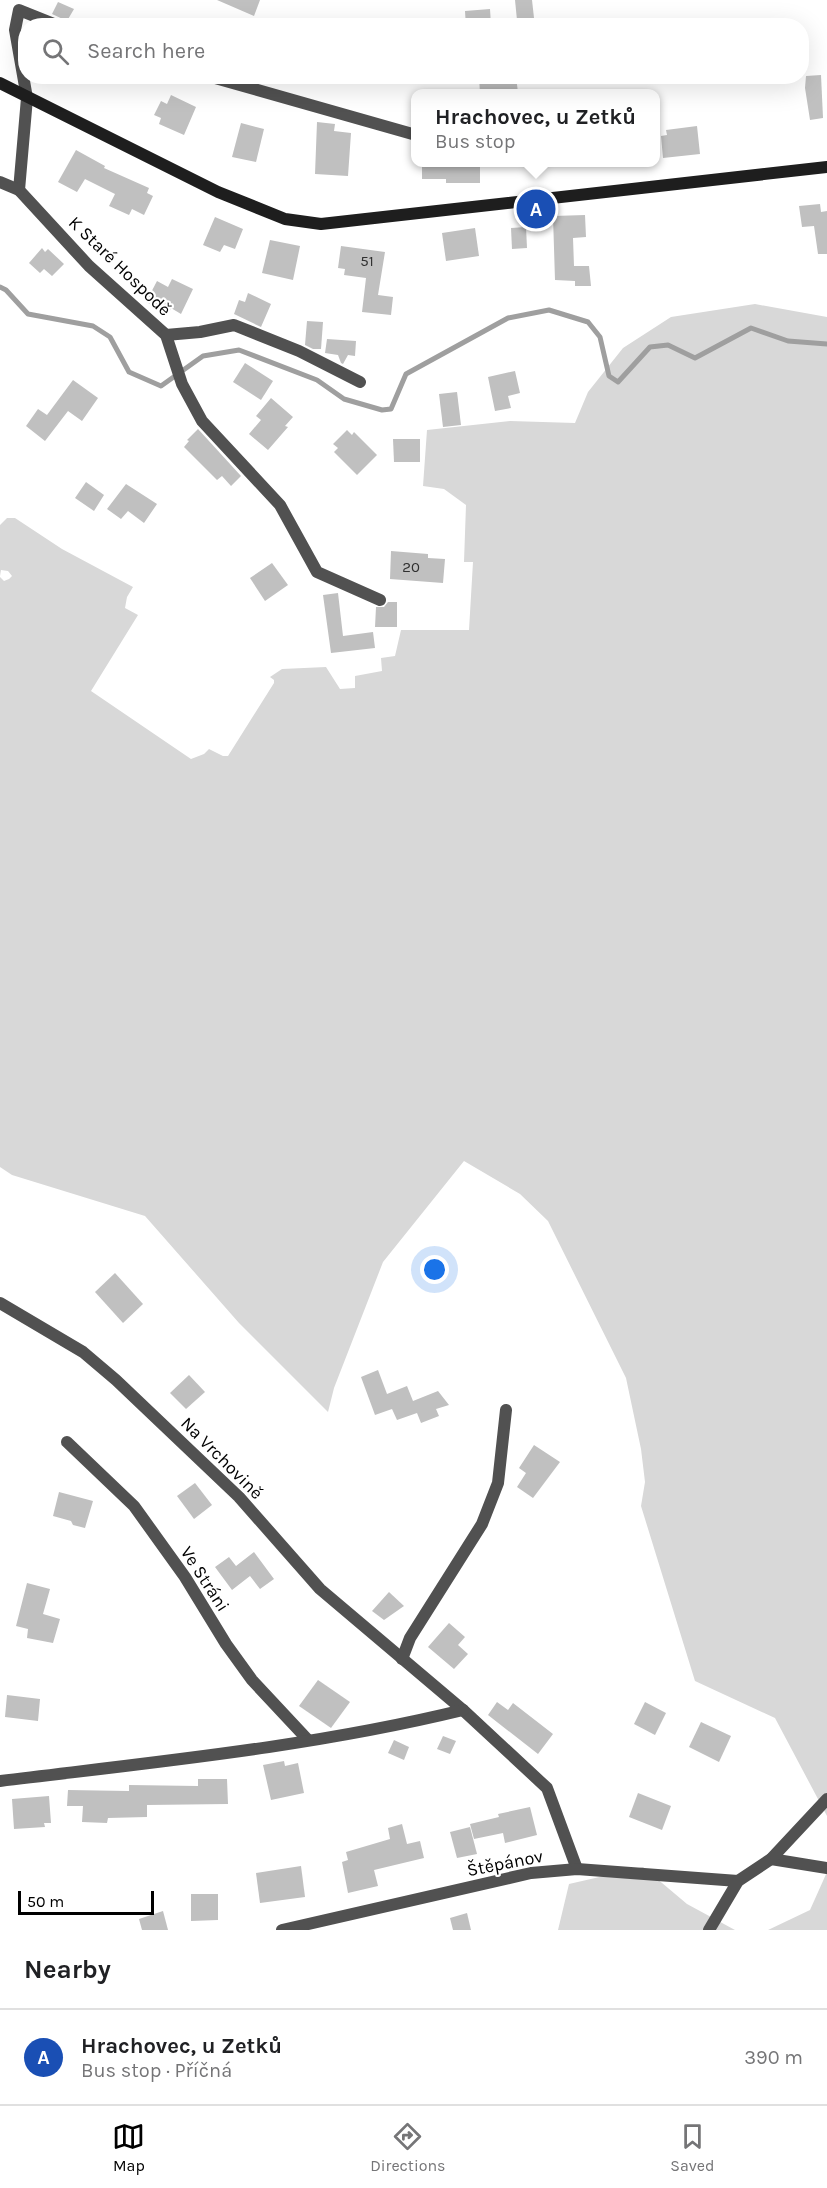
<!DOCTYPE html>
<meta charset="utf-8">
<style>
:root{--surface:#fff;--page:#f6f6f6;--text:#202124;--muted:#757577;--line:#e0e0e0;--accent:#000}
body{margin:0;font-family:Karla,sans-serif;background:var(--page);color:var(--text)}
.scale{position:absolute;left:18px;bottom:15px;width:136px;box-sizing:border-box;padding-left:6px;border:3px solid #000;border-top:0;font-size:16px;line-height:21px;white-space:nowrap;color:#000;-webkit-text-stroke:4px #fff;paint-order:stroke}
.you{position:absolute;left:435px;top:1270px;width:21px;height:21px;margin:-15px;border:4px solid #fff;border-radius:50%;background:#1a73e8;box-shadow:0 0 0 9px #1a73e833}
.badge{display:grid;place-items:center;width:39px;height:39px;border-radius:50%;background:var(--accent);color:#fff;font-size:20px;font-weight:700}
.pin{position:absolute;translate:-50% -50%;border:3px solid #fff;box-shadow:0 2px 6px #0006}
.popup{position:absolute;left:411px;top:89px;width:249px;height:78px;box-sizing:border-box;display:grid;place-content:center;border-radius:12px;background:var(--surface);filter:drop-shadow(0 2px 4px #0005);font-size:20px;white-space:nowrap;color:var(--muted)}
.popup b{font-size:22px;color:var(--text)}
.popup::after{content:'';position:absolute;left:50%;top:100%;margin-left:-12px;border:12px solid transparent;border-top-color:var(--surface)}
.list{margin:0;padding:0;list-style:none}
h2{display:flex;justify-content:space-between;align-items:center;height:78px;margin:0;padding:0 24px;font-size:26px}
h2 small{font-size:20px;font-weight:400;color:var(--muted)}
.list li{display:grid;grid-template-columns:39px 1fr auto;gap:18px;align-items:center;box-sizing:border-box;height:96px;padding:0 24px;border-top:2px solid var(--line)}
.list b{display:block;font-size:22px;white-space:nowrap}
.list p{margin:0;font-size:20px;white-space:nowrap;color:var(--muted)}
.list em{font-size:20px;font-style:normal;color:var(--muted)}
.icon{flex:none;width:33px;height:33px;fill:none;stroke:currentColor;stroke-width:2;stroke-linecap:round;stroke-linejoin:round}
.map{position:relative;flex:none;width:827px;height:1930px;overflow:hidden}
.search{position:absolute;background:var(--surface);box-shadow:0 6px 24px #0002;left:18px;right:18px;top:18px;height:66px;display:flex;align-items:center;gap:15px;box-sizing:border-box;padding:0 21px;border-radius:24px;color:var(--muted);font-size:22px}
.sheet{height:174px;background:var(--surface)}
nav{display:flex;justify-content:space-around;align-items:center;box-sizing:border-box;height:84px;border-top:2px solid var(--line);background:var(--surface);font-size:16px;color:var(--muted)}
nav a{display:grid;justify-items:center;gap:3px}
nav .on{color:var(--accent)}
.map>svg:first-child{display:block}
.green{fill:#d8d8d8}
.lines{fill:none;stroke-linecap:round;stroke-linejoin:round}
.stream{stroke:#9f9f9f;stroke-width:5}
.building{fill:#c0c0c0}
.street{stroke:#515151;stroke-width:12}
.secondary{stroke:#1e1e1e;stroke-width:12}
.labels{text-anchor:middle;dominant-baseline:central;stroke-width:4.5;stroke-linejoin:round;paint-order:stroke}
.number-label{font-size:15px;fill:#303030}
.street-label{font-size:18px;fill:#000;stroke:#fff}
</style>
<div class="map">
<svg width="827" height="1930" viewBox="0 0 827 1930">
<rect width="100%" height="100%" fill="#fff"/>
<g class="green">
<polygon points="755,304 827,317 827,1816 775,1718 695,1681 641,1506 645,1482 641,1449 626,1378 548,1221 520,1194 464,1161 383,1262 334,1388 328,1412 239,1323 145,1216 12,1175 0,1167 0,577 4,581 9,579 12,576 8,571 1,570 0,576 0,525 7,518 15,518 62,549 133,587 127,597 125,608 138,615 91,691 191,759 204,754 209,749 223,756 228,756 274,683 274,680 270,677 282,669 326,667 340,689 355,688 355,676 382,671 381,658 395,656 401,630 469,630 473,562 464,562 466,505 444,489 423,486 427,430 510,421 575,423 588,392 623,348 671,317"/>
<polygon points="643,1867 687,1904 735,1930 558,1930 569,1884"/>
<polygon points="827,1872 827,1930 768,1930 810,1910"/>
</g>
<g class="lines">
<polyline class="stream" points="0,287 6,290 28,314 93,326 110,337 129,372 161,386 203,356 239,350 317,380 344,399 382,410 391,409 406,374 508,318 549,310 588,322 600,337 609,376 618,382 650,347 668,345 695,358 751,328 788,341 827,344"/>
</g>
<g class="building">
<polygon points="217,0 260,0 254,16"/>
<polygon points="515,0 532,0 534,18 517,20"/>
<polygon points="58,2 74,9 67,21 52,14"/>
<polygon points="490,9 491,26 466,26 465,11"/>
<polygon points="821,75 823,118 810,120 805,88 806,76"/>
<polygon points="516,76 518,93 480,93 479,77"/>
<polygon points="171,95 196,107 184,135 159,124 161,118 154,115 161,101 167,104"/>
<polygon points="317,122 335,124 334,131 351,133 348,176 315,174"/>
<polygon points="241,123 264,129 256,162 232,157"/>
<polygon points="697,126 700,154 663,158 661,136 667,135 666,130"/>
<polygon points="76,150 105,166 104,168 149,188 147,193 153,196 144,215 132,209 129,215 109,206 115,194 85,179 77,192 58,182"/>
<polygon points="422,162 480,162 480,183 446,183 446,179 422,179"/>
<polygon points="820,204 821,212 827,211 827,254 818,254 814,226 802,227 799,206"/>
<polygon points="585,215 586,237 573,238 574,266 589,266 591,286 575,286 575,281 555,280 553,216"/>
<polygon points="215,217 243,229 235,249 224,245 220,252 203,245"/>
<polygon points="526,227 527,248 512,249 511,228"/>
<polygon points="475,228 479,256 446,261 442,233"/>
<polygon points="270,240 300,246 293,280 262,273"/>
<polygon points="341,246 385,252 378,295 393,297 391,315 362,312 366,278 344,275 345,269 338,268"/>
<polygon points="42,248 45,252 48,249 64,264 52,276 44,269 40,273 29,263"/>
<polygon points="172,279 193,289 181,314 171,308 169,313 146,302 157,281 168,287"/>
<polygon points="248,293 271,304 261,327 234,314 239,300 245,302"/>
<polygon points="307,321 323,322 321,349 313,349 305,345"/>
<polygon points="327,339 356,341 355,356 348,355 343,364 341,363 338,355 325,353"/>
<polygon points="245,363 273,381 261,400 233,382"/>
<polygon points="515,371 520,393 508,396 511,408 495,411 488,377"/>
<polygon points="73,380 98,398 82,421 68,411 45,441 26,426 38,409 47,415"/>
<polygon points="457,392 461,425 443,427 439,394"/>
<polygon points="271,398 293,417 285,426 288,427 268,450 249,434 261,420 256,416"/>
<polygon points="198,429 241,476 231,486 222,476 217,480 184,447 189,441 187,440"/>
<polygon points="347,430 352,435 354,432 377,455 357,475 334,452 338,448 333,444"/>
<polygon points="393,439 420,439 420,462 394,462"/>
<polygon points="86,482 104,495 94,511 75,498"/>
<polygon points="126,484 157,504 144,523 128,511 121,519 107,509"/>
<polygon points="391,551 428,554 428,558 445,559 443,583 390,579"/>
<polygon points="272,563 288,585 265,601 250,578"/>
<polygon points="338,593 343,636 373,632 375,648 331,653 323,595"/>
<polygon points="388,602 397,602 397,627 375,627 376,607 384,607"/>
<polygon points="115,1273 143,1304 123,1323 95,1292"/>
<polygon points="378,1370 387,1394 407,1386 413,1401 438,1391 449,1405 436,1409 439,1416 421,1423 417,1413 397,1420 392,1409 375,1415 361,1377"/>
<polygon points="189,1375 205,1392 186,1409 170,1393"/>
<polygon points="534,1445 560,1462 533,1498 517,1487 526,1473 519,1468"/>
<polygon points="195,1483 212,1505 194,1519 177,1496"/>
<polygon points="59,1492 93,1501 85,1528 73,1525 71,1521 53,1516"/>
<polygon points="254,1552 274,1579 260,1589 250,1576 232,1590 215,1567 229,1557 236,1566"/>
<polygon points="27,1583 50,1589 43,1614 60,1619 53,1643 27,1638 28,1629 16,1626"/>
<polygon points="389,1592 404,1606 384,1620 372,1611"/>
<polygon points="449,1623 465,1637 458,1645 468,1654 454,1669 428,1647"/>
<polygon points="318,1680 350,1702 331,1728 299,1706"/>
<polygon points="7,1695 40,1699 38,1721 5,1717"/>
<polygon points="497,1702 508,1710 513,1703 553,1734 538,1754 488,1715"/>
<polygon points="645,1702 666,1713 655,1735 634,1724"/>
<polygon points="701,1722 731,1736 719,1762 689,1747"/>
<polygon points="443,1736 456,1741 450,1754 437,1749"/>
<polygon points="394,1740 409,1747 404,1760 388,1753"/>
<polygon points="284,1761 285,1766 298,1763 304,1793 271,1800 263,1765"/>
<polygon points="198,1779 227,1779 228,1804 147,1805 147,1817 108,1818 107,1823 82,1822 83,1806 67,1806 68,1790 129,1791 129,1785 198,1786"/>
<polygon points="638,1793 671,1806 662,1830 629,1817"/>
<polygon points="49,1796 51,1823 44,1823 45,1827 14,1829 12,1799"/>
<polygon points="530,1807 537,1835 505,1843 503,1833 474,1839 470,1824 499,1817 498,1814"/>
<polygon points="402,1824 407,1844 420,1841 424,1858 374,1870 378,1886 348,1893 342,1862 348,1860 346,1852 390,1839 388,1828"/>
<polygon points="470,1827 477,1854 457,1858 450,1832"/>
<polygon points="301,1866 305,1897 260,1903 256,1873"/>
<polygon points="191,1894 218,1894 218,1920 191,1921"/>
<polygon points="163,1911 168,1930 142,1930 139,1919"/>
<polygon points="467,1913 471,1930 453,1930 450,1918"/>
</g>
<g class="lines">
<g class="street">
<polyline points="59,26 19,10 15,30 27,98 19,190 89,266 166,335 182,384 202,421 280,505 317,572 380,600"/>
<polyline points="208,76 416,135"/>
<polyline points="0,182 19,190"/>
<polyline points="166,335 200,332 234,325 299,351 360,382"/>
<polyline points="0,1303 83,1352 116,1380 239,1497 320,1589 463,1710 547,1788 577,1869"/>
<polyline points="67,1442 134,1506 185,1577 226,1644 252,1680 308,1740"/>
<polyline points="402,1659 410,1638 482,1524 498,1483 506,1410"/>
<path d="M 0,1781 C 155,1762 311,1747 463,1710"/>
<polyline points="771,1859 827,1868"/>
<polyline points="282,1930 531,1873 577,1869 738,1881"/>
<polyline points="709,1930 738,1881 771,1859 827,1799"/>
</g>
<polyline class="secondary" points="0,83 218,192 285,219 321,224 827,167"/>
</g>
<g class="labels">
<g class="number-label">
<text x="367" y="261">51</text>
<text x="411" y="567">20</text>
</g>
<g class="street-label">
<text transform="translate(120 266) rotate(44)">K Staré Hospodě</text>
<text transform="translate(222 1458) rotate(45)">Na Vrchovině</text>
<text transform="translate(205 1579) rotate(57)">Ve Stráni</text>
<text transform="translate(505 1863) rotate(-11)">Štěpánov</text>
</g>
</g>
</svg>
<div class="scale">50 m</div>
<div class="you"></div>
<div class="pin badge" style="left:536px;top:209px;background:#1a4fb4">A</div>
<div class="popup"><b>Hrachovec, u Zetků</b>Bus stop</div>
<div class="search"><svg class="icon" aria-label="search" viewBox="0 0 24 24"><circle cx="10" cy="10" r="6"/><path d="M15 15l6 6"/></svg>Search here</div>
</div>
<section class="sheet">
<h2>Nearby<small></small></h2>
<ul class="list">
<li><span class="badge" style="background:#1a4fb4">A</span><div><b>Hrachovec, u Zetků</b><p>Bus stop · Příčná</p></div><em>390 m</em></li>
</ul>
</section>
<nav>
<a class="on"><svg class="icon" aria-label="map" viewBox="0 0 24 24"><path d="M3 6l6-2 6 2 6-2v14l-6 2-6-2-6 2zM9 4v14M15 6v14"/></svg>Map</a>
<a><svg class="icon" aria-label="directions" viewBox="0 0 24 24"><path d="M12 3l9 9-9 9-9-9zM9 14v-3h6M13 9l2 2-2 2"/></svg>Directions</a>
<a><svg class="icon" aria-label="saved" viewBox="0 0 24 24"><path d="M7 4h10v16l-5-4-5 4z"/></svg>Saved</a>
</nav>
